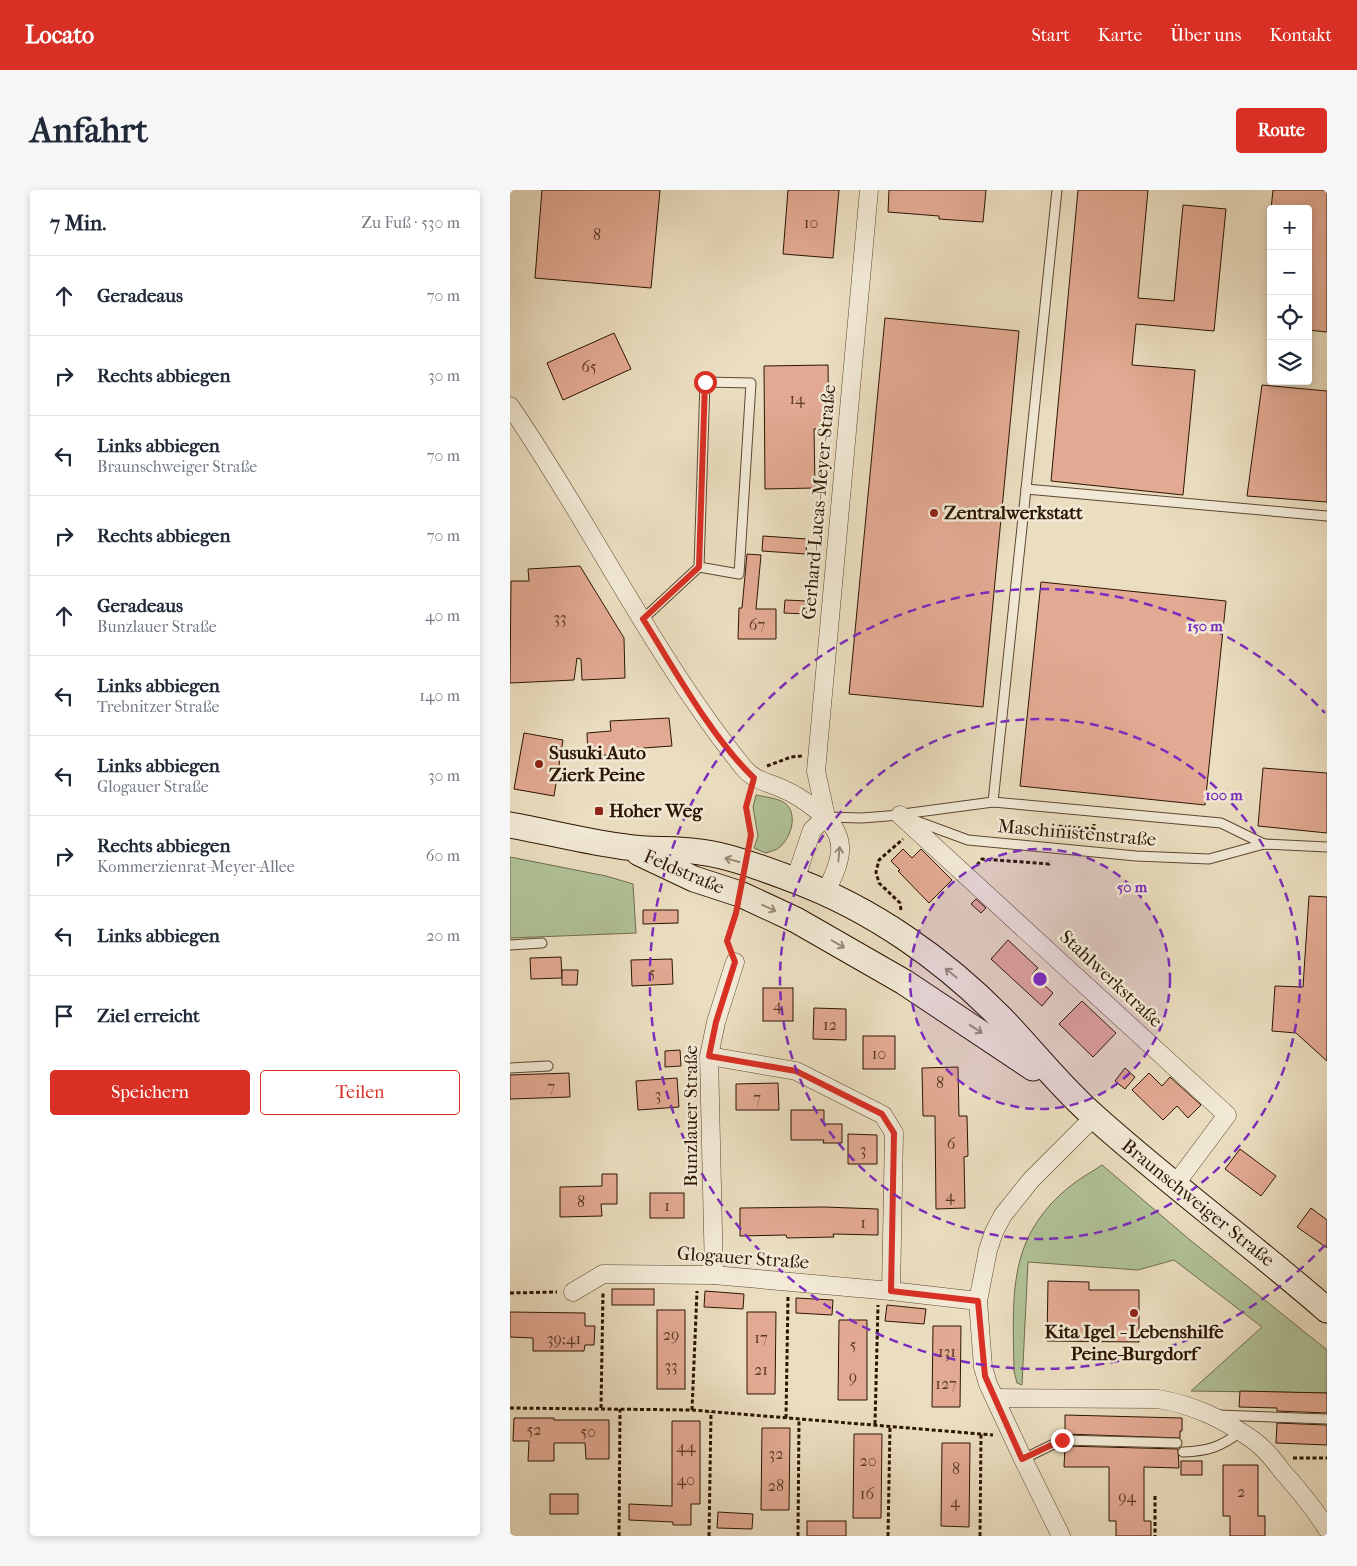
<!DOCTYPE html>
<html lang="de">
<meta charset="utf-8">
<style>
:root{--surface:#fff;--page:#f6f6f7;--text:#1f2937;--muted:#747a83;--line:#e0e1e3;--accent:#d93025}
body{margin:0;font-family:"IM FELL French Canon",serif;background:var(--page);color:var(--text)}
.controls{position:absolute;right:15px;top:15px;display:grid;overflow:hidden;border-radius:5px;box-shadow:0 2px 8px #0003}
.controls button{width:45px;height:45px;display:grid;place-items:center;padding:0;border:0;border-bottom:1px solid var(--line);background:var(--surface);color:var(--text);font:25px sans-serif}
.stop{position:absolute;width:15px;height:15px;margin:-11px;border:4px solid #d93025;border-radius:50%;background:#fff}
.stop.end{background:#d93025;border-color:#fff;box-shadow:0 1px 5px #0008}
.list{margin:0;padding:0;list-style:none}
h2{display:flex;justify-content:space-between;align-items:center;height:65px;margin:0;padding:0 20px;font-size:21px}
h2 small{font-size:16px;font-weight:400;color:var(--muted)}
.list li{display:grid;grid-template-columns:32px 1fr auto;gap:15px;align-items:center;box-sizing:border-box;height:80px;padding:0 20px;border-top:1px solid var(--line)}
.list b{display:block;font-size:19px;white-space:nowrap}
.list p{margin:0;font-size:16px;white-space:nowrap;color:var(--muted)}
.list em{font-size:16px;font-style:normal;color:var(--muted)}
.actions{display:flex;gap:10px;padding:15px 20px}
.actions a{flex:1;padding:11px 0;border:1px solid var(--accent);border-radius:5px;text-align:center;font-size:18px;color:var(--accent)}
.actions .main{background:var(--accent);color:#fff}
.icon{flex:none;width:28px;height:28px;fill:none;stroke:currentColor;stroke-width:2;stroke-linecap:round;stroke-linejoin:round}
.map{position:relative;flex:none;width:817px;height:1346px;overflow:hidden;border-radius:5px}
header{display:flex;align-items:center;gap:30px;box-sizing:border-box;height:70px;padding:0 25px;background:var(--accent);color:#fff}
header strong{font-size:24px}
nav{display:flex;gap:28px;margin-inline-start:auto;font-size:18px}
.intro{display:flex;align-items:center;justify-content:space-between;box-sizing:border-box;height:120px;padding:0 30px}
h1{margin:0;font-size:35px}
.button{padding:12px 22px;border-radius:5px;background:var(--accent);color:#fff;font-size:18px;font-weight:700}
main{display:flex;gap:30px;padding:0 30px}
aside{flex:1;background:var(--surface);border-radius:5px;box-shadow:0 2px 8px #0003}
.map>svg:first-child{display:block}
.green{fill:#b1c297;stroke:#6e6c4c}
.building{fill:#e3aa93;stroke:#2c1500}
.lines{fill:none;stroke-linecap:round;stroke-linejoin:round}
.lane-casing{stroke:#5c4730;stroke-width:11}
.street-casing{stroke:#5c4730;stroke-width:19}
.secondary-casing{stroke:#2c1500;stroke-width:27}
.path{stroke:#2c1500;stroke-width:3;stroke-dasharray:4 2.5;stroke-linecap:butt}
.lane{stroke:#f2ead6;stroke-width:9}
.street{stroke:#f2ead6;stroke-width:18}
.secondary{stroke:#f2ead6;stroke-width:25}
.oneway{stroke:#998a76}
.route{stroke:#d93025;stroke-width:6}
.ring{fill:none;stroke:#7b2cbf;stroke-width:2.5;stroke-dasharray:9 6}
.poi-dot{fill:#8f2418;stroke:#f2ead6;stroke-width:2}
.labels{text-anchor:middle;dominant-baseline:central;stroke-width:5;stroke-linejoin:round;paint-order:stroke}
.number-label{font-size:16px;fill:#5a3a25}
.street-label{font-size:19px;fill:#2c1500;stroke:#f2ead6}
.poi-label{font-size:19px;font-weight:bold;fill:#2c1500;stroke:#f2ead6;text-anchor:start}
.centre{fill:#7b2cbf;stroke:#f2ead6;stroke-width:2.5}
.ring-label{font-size:15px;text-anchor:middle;font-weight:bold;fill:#7b2cbf;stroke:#f2ead6;stroke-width:5;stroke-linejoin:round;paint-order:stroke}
</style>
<header>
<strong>Locato</strong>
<nav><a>Start</a><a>Karte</a><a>Über uns</a><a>Kontakt</a></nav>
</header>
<div class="intro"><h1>Anfahrt</h1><a class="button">Route</a></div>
<main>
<aside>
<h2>7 Min.<small>Zu Fuß · 530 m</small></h2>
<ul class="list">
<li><svg class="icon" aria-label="ahead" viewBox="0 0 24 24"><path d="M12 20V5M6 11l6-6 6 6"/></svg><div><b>Geradeaus</b></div><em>70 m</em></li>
<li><svg class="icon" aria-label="right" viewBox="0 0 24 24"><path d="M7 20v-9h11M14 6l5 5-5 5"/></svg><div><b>Rechts abbiegen</b></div><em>30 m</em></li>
<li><svg class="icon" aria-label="left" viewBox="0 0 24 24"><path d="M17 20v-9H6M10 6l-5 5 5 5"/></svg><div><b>Links abbiegen</b><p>Braunschweiger Straße</p></div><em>70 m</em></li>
<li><svg class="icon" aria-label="right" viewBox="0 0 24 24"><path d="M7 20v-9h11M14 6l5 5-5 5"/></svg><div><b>Rechts abbiegen</b></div><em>70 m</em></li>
<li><svg class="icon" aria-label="ahead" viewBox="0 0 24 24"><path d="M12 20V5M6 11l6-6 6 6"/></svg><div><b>Geradeaus</b><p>Bunzlauer Straße</p></div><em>40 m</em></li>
<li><svg class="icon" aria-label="left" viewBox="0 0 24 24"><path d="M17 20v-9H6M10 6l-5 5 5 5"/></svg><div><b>Links abbiegen</b><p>Trebnitzer Straße</p></div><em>140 m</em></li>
<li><svg class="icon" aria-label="left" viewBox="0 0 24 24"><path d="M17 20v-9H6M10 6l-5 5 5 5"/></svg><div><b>Links abbiegen</b><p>Glogauer Straße</p></div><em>30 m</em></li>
<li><svg class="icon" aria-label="right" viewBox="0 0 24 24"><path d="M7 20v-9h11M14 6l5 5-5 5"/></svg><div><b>Rechts abbiegen</b><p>Kommerzienrat-Meyer-Allee</p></div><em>60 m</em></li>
<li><svg class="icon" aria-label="left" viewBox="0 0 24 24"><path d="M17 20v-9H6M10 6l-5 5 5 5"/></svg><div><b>Links abbiegen</b></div><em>20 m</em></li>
<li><svg class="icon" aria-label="arrive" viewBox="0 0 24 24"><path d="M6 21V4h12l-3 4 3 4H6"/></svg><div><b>Ziel erreicht</b></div></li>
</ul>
<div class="actions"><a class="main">Speichern</a><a>Teilen</a></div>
</aside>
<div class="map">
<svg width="817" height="1346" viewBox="0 0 817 1346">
<rect width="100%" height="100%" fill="#ebdec0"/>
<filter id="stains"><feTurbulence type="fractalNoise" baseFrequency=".004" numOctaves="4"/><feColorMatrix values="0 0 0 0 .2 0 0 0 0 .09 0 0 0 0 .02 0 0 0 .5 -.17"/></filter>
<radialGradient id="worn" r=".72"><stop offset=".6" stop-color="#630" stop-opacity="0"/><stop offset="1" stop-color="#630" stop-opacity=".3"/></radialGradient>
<g class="green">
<path d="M 246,605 C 255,607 269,608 276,614 C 288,625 281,647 270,657 C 267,660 261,661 256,663 L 244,658 L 248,646 L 243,617 Z"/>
<polygon points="0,667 96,686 123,694 126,743 0,748"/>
<path d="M 592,975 L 680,1050 L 817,1160 L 817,1203 L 681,1201 L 752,1137 L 664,1070 L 628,1080 L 518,1072 L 512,1195 L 507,1193 L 504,1181 C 503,1105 496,1046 563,994 C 572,987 582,982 592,975 Z"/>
</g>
<g class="building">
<polygon points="32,0 150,0 141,98 25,88"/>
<polygon points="278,0 329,0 323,68 273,64"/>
<polygon points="379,0 476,0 473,32 429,29 429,26 378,22"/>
<polygon points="568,0 638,0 628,108 664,111 673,15 716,19 704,141 626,134 622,175 685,180 673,305 541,291"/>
<polygon points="763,0 817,0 817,142 798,140 798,19 761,19"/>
<polygon points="375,128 509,141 473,517 339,504"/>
<polygon points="104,143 121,179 53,210 37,173"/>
<polygon points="318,175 319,239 304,239 305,298 255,299 254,176"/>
<polygon points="752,195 817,201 817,312 737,306"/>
<polygon points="253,346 297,349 296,364 252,361"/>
<polygon points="237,364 251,365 246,419 266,419 266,449 228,449 229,418 232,418"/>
<polygon points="70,376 114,448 115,488 72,490 71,469 67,468 64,490 0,493 1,391 19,391 18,379"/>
<polygon points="531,392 716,411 695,615 510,596"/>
<polygon points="275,410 297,411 297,424 274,423"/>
<polygon points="159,528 162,556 133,558 133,563 78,566 77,543 101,541 100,531"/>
<polygon points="14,543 53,550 44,606 4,599"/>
<polygon points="753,578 817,583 817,643 748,636"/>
<polygon points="393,659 402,668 411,659 442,690 419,713 388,681 390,680 381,671"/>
<polygon points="799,706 817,707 817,871 786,843 762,841 765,796 793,797"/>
<polygon points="466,709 476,718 471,723 461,714"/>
<polygon points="133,720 168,720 168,733 133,734"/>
<polygon points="498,750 528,778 522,784 543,803 532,816 481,769"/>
<polygon points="51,767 52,788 21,789 20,768"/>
<polygon points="162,769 163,794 122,796 121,770"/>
<polygon points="52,780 68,780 67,795 52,795"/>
<rect x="253" y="798" width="30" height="33"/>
<polygon points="572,811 606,843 583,867 549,834"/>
<polygon points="304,818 336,819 336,850 303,849"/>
<rect x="353" y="846" width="32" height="33"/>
<polygon points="170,860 171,876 155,877 155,861"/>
<polygon points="448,877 449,926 457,926 458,966 454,967 455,1018 426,1019 425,926 413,926 412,878"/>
<polygon points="615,878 625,887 615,899 605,891"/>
<polygon points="59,883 60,907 0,909 0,885"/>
<polygon points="639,883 652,896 660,887 691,915 678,928 667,916 653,930 622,900"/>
<polygon points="167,888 169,917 128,920 126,891"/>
<polygon points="268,893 269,920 226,920 226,894"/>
<polygon points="281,920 314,920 314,934 332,934 332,953 313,953 314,950 281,950"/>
<polygon points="338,944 367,945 367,974 338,974"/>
<polygon points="730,959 766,986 751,1006 715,979"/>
<polygon points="92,984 107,984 107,1014 91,1014 92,1026 50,1027 50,997 92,996"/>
<rect x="140" y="1003" width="34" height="25"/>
<polygon points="314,1017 368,1019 368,1045 323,1044 324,1047 277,1048 276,1045 230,1046 230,1018"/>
<polygon points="801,1018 817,1030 817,1058 787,1037"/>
<polygon points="538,1091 579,1092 579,1100 629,1100 629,1152 537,1151"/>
<rect x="102" y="1099" width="42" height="16"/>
<polygon points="195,1101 234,1104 233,1119 194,1117"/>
<polygon points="286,1108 323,1110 322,1125 286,1123"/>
<polygon points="377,1115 416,1119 414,1134 375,1131"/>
<rect x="147" y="1120" width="28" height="79"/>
<polygon points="0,1122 75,1123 75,1136 85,1136 84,1155 75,1155 74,1161 23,1161 23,1148 0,1147"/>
<polygon points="237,1122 266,1122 265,1204 237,1204"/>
<polygon points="329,1130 357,1130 357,1210 328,1210"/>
<polygon points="423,1136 451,1136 450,1217 422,1217"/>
<polygon points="730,1201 817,1203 817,1223 767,1221 767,1218 729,1217"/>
<polygon points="555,1225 672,1228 672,1241 670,1241 670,1248 555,1244"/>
<polygon points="4,1228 44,1228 44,1230 99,1230 99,1269 76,1269 75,1253 44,1253 44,1271 18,1271 19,1251 3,1251"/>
<polygon points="162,1231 190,1231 190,1314 181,1314 181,1335 163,1335 163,1332 119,1330 119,1314 162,1316"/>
<polygon points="767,1233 817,1235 817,1255 766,1253"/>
<polygon points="252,1238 280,1238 279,1320 251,1320"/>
<polygon points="344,1244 372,1244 371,1328 343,1328"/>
<polygon points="432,1253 460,1253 459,1337 431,1336"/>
<polygon points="555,1256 668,1259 669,1278 634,1277 634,1331 641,1331 641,1346 606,1346 606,1331 599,1331 599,1277 554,1277"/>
<rect x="671" y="1271" width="21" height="14"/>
<polygon points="713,1275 748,1275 748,1326 755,1326 755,1346 720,1346 720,1326 713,1326"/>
<rect x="40" y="1304" width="28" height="20"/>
<polygon points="208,1322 243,1324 242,1339 207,1338"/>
<rect x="297" y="1331" width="39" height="15"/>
</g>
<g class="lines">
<defs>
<g id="lane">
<polyline points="547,0 516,299 817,326"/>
<polyline points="133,429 189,377 195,192 241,193 229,384 189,377"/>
<polyline points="483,612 516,299"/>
<polyline points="393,624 483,612 711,633 754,654"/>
<polyline points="316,627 352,628 390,625 458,650 626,666 699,669 754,654 817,657"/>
<polyline points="0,755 32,753"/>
<polyline points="0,878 38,876"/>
<polyline points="709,1225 817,1229"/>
<path d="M 673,1262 C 698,1261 711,1257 730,1242"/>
<polyline points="513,1269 552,1250 667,1253"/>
</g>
<g id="street">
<path d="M 0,216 C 81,334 143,465 233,577 C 245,592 259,592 275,600 C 285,604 295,611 304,618 C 340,644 334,667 315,703"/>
<polyline points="390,625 717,925 664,996"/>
<polyline points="316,627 306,581 359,0"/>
<polyline points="285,690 302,640 316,627"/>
<polyline points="199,866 286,881 373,925 384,943 381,1101"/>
<polyline points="204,1085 199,866 206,832 225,772"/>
<polyline points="63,1102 93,1084 204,1085 381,1101 468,1111"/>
<path d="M 485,1208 L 648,1209 C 684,1215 713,1229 743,1250 C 754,1258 764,1270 772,1281 C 789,1300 804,1318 817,1339"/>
<polyline points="551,1346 513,1269 478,1194 473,1177 468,1111 478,1060 484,1042 493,1025 521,990 584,927"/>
</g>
<g id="secondary">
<path d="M 0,635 C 39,642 77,652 116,657 C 140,661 165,658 190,662 C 218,665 257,680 284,690 C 362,719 433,769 491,828 C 523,861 551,898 586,928 C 661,995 741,1054 817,1120"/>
<polyline points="129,663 184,689 230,704 286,730 394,792 523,878"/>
</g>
</defs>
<use href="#lane" class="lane-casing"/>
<use href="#street" class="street-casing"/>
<use href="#secondary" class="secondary-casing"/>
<g class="path">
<polyline points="257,576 281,567 292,566"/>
<polyline points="544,647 547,636 584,639 584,634"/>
<polyline points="240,653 241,645 236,617 240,603"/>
<polyline points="467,675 472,669 539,674 540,671"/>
<polyline points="391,720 390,713 369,693 366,682 369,670 393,649"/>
<polyline points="219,757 217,751 226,723"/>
<polyline points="0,1103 47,1102"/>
<polyline points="0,1218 182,1220 483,1245"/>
<polyline points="91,1218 93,1102"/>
<polyline points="182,1220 187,1101"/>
<polyline points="276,1228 278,1107"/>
<polyline points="365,1234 368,1115"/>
<polyline points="783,1268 817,1268"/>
<polyline points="645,1306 645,1346"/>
<polyline points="109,1346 110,1219"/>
<polyline points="199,1346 201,1222"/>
<polyline points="288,1346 289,1229"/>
<polyline points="378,1346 380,1236"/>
<polyline points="470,1346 471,1244"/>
</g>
<use href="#lane" class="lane"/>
<use href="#street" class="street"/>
<use href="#secondary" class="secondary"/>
</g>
<defs><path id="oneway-shaft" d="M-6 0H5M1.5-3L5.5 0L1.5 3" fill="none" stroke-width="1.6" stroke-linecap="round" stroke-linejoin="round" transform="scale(1.25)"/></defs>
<g class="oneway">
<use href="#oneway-shaft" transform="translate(329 664) rotate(-85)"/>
<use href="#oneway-shaft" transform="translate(222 670) rotate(-165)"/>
<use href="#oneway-shaft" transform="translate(259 718) rotate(25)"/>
<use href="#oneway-shaft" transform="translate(328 754) rotate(30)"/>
<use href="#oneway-shaft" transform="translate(441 783) rotate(-141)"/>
<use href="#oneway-shaft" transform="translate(466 839) rotate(33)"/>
</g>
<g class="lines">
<path class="route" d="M 195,192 L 189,377 L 133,429 C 165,480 201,547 244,588 L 236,617 L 241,645 L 226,723 L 217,751 L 225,772 L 206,832 L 199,866 L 286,881 L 372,924 L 384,943 L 381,1101 L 468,1111 L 475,1186 L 512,1269 L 552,1250"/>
</g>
<circle cx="530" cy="789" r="130" fill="#7b2cbf" fill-opacity=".12"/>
<g class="ring">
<circle cx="530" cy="789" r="130"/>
<circle cx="530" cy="789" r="260"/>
<path d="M815 1055A390 390 0 1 1 815 523"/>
</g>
<g class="poi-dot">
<circle cx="424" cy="323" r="5"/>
<circle cx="29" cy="574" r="5"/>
<rect x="84" y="616" width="10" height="10" rx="2.5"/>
<circle cx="624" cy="1123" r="5"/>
</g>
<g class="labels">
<g class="number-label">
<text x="301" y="32">10</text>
<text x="87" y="44">8</text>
<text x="79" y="176">65</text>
<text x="287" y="208">14</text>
<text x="50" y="427">33</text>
<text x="247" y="434">67</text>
<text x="142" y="782">5</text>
<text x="268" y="814">4</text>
<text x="320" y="834">12</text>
<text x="369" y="863">10</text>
<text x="430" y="892">8</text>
<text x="41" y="896">7</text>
<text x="148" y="904">3</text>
<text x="247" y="907">7</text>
<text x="441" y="953">6</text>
<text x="353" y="959">3</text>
<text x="440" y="1005">4</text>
<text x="71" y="1011">8</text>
<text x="157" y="1015">1</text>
<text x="353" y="1032">1</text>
<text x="161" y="1144">29</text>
<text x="251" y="1147">17</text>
<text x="54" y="1148">39;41</text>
<text x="343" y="1154">5</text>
<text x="437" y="1161">131</text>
<text x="161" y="1175">33</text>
<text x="251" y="1179">21</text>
<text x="343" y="1186">9</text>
<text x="436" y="1193">127</text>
<text x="24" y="1239">52</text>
<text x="78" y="1241">50</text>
<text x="176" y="1256">44</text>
<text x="266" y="1263">32</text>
<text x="358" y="1270">20</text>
<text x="446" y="1278">8</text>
<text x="176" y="1289">40</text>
<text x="266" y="1295">28</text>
<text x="731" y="1301">2</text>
<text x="357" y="1303">16</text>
<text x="617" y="1306">94</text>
<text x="445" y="1311">4</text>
</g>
<g class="street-label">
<text transform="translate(309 312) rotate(-85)">Gerhard-Lucas-Meyer-Straße</text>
<text transform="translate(567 643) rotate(5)">Maschinistenstraße</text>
<text transform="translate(174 682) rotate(23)">Feldstraße</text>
<text transform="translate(601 789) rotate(43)">Stahlwerkstraße</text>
<text transform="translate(181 926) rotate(-90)">Bunzlauer Straße</text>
<text transform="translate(688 1013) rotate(39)">Braunschweiger Straße</text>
<text transform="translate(233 1068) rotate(4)">Glogauer Straße</text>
</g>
<g class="poi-label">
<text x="434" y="323">Zentralwerkstatt</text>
<text x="39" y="563">Susuki Auto<tspan x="39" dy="22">Zierk Peine</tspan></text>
<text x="99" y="621">Hoher Weg</text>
<text x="624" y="1142" text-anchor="middle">Kita Igel - Lebenshilfe<tspan x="624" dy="22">Peine-Burgdorf</tspan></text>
</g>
</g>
<circle cx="530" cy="789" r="8" class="centre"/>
<g class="ring-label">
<text x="695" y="441">150 m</text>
<text x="714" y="610">100 m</text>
<text x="622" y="702">50 m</text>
</g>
<rect width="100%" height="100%" filter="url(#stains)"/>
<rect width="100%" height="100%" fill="url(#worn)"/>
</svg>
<div class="controls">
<button>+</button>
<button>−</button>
<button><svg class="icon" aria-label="locate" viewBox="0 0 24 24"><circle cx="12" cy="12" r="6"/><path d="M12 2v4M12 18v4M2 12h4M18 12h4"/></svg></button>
<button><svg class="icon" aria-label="layers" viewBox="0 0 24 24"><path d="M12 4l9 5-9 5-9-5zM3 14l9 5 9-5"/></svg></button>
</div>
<div class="stop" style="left:195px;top:192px"></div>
<div class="stop end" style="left:552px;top:1250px"></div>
</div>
</main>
